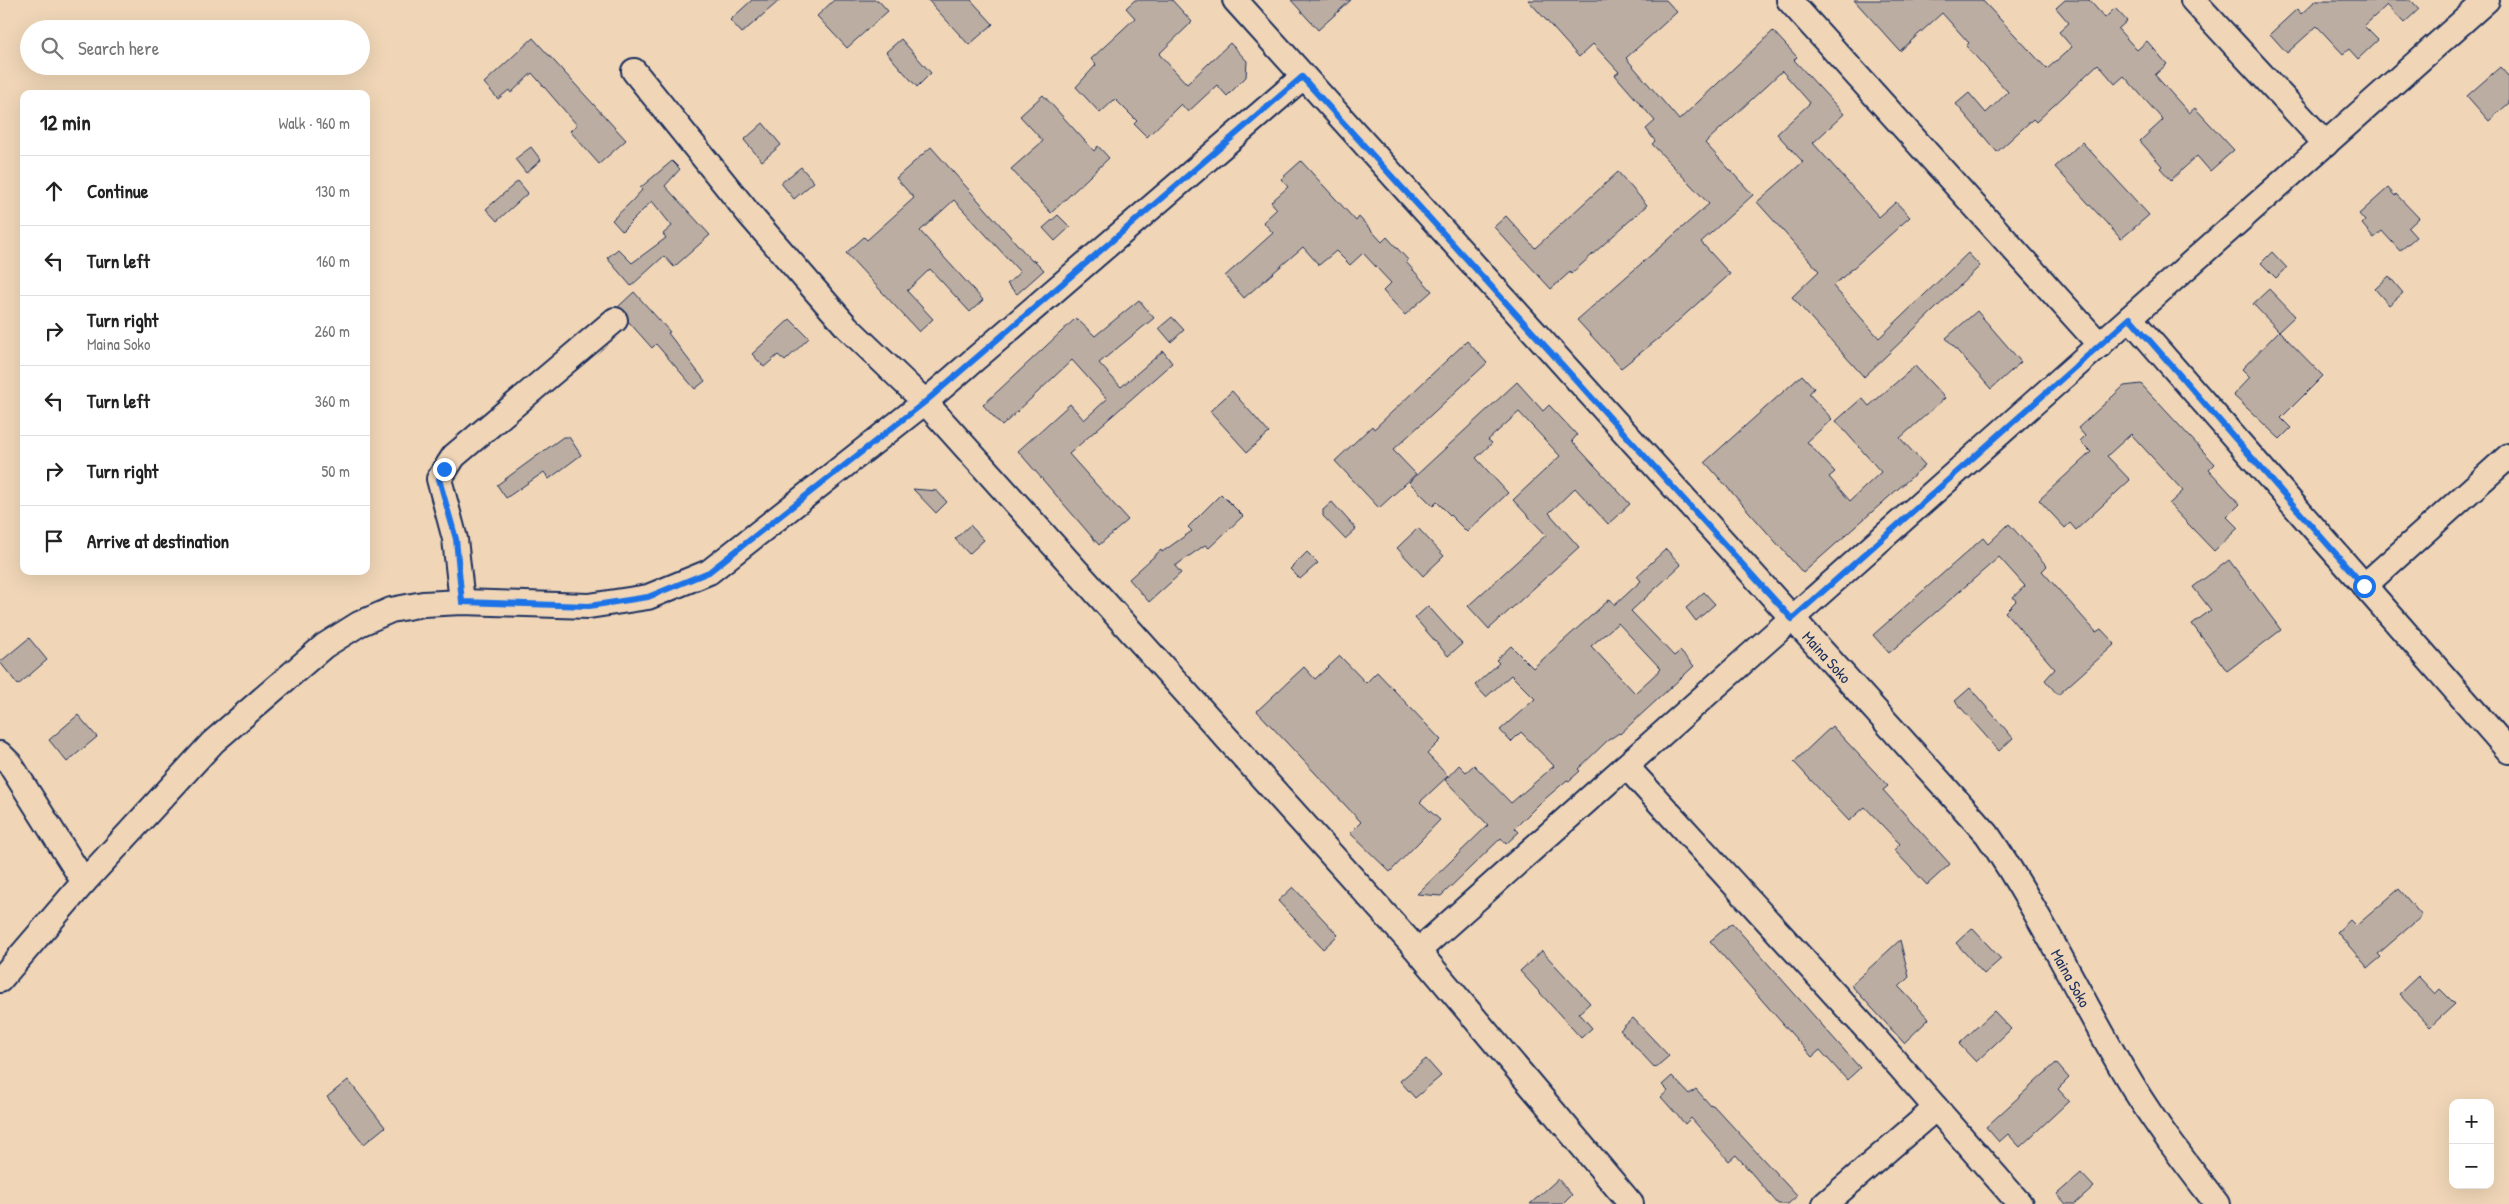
<!DOCTYPE html>
<meta charset="utf-8">
<style>
:root{--surface:#fff;--page:#f6f6f6;--text:#222;--muted:#767676;--line:#e0e0e0}
body{margin:0;font-family:"Patrick Hand",sans-serif;background:var(--page);color:var(--text)}
.controls{position:absolute;right:15px;bottom:15px;display:grid;overflow:hidden;border-radius:10px;box-shadow:0 5px 20px #0002}
.controls button{width:45px;height:45px;display:grid;place-items:center;padding:0;border:0;border-bottom:1px solid var(--line);background:var(--surface);color:var(--text);font:25px sans-serif}
.stop{position:absolute;width:15px;height:15px;margin:-11px;border:4px solid #1a73e8;border-radius:50%;background:#fff}
.stop.end{background:#1a73e8;border-color:#fff;box-shadow:0 1px 5px #0008}
.list{margin:0;padding:0;list-style:none}
h2{display:flex;justify-content:space-between;align-items:center;height:65px;margin:0;padding:0 20px;font-size:21px}
h2 small{font-size:16px;font-weight:400;color:var(--muted)}
.list li{display:grid;grid-template-columns:32px 1fr auto;gap:15px;align-items:center;box-sizing:border-box;height:70px;padding:0 20px;border-top:1px solid var(--line)}
.list b{display:block;font-size:19px;white-space:nowrap}
.list p{margin:0;font-size:16px;white-space:nowrap;color:var(--muted)}
.list em{font-size:16px;font-style:normal;color:var(--muted)}
.icon{flex:none;width:28px;height:28px;fill:none;stroke:currentColor;stroke-width:2;stroke-linecap:round;stroke-linejoin:round}
.map{position:relative;flex:none;width:2509px;height:1204px;overflow:hidden}
.search{position:absolute;background:var(--surface);box-shadow:0 5px 20px #0002;left:20px;top:20px;width:350px;height:55px;display:flex;align-items:center;gap:12px;box-sizing:border-box;padding:0 18px;border-radius:28px;color:var(--muted);font-size:19px}
.panel{position:absolute;background:var(--surface);box-shadow:0 5px 20px #0002;left:20px;top:90px;width:350px;height:485px;border-radius:10px}
.map>svg:first-child{display:block}
.building{fill:#bbada1;stroke:#1b2f5e;fill-rule:evenodd}
.lines{fill:none;stroke-linecap:round;stroke-linejoin:round}
.minor-casing{stroke:#1b2f5e;stroke-width:28}
.minor{stroke:#f0d6b7;stroke-width:24}
.route{stroke:#1a73e8;stroke-width:6}
.labels{text-anchor:middle;dominant-baseline:central;stroke-width:5;stroke-linejoin:round;paint-order:stroke}
.street-label{font-size:16px;fill:#1b2f5e;stroke:#f0d6b7}
</style>
<div class="map">
<svg width="2509" height="1204" viewBox="0 0 2509 1204">
<rect width="100%" height="100%" fill="#f0d6b7"/>
<filter id="ink" filterUnits="userSpaceOnUse"><feTurbulence type="fractalNoise" baseFrequency=".02" numOctaves="2"/><feDisplacementMap in="SourceGraphic" scale="10" xChannelSelector="R" yChannelSelector="G"/><feConvolveMatrix kernelMatrix="1 2 1 2 8 2 1 2 1" color-interpolation-filters="sRGB"/></filter>
<g filter="url(#ink)">
<g class="building">
<polygon points="752,0 780,0 742,33 730,20"/>
<polygon points="834,0 878,0 888,11 847,48 817,16"/>
<polygon points="928,0 971,0 993,24 969,45"/>
<polygon points="1135,0 1172,0 1192,22 1159,54 1187,84 1230,43 1247,61 1246,77 1227,96 1217,85 1188,112 1181,104 1147,137 1134,124 1137,121 1115,99 1100,113 1076,87 1096,65 1091,59 1135,18 1126,8"/>
<polygon points="1291,0 1351,0 1318,30"/>
<polygon points="1528,0 1666,0 1677,12 1626,58 1679,120 1773,31 1797,57 1794,60 1844,114 1813,143 1879,217 1896,202 1910,217 1833,286 1879,338 1968,253 1980,266 1864,377 1792,297 1819,271 1757,202 1803,162 1777,134 1810,103 1782,71 1705,143 1753,195 1701,242 1730,274 1658,339 1621,368 1577,320 1709,204 1652,144 1655,141 1646,129 1655,121 1615,75 1619,72 1593,44 1579,57"/>
<polygon points="1854,0 1982,0 2047,69 2072,47 2059,32 2069,23 2056,8 2065,0 2089,0 2105,18 2115,8 2127,21 2118,29 2137,50 2147,41 2167,64 2155,75 2189,113 2195,108 2234,150 2210,171 2197,156 2171,180 2160,168 2162,166 2140,141 2163,120 2124,76 2115,84 2098,64 2036,122 2033,119 1997,152 1956,104 1969,93 1986,113 2008,92 1966,46 1969,43 1942,13 1900,51"/>
<polygon points="2316,0 2411,0 2419,9 2404,23 2387,5 2364,26 2378,40 2358,59 2349,49 2343,54 2317,26 2287,53 2270,34 2297,9 2301,14"/>
<polygon points="533,38 626,140 599,164 570,131 577,125 532,73 511,93 509,90 498,99 484,83"/>
<polygon points="901,39 931,73 917,87 886,52"/>
<polygon points="2500,67 2509,77 2509,103 2489,121 2467,96"/>
<polygon points="1043,95 1094,151 1098,146 1109,158 1051,213 1011,169 1043,141 1020,116"/>
<polygon points="763,123 781,145 762,161 744,140"/>
<polygon points="2082,142 2149,215 2121,239 2055,167"/>
<polygon points="531,147 541,160 526,173 515,159"/>
<polygon points="931,147 1032,261 1034,260 1044,270 1017,294 1007,284 1020,272 954,200 920,231 983,300 970,312 930,269 907,291 933,319 919,332 846,253 864,237 867,240 914,198 896,178"/>
<polygon points="672,161 680,169 665,186 710,235 674,267 664,256 631,286 607,258 618,249 632,263 666,238 663,234 672,226 652,201 622,231 612,220 631,202 642,190 640,188"/>
<polygon points="1301,161 1356,221 1359,217 1382,242 1387,237 1408,260 1406,262 1432,291 1405,315 1383,291 1391,283 1363,253 1350,265 1336,251 1319,265 1303,247 1244,298 1225,276 1273,233 1263,222 1277,209 1271,202 1288,187 1281,179"/>
<polygon points="801,167 814,182 794,199 781,183"/>
<polygon points="1618,172 1647,205 1571,274 1570,272 1551,289 1494,227 1506,216 1535,248"/>
<polygon points="518,181 528,193 497,221 486,209"/>
<polygon points="2388,188 2395,196 2396,194 2419,218 2408,228 2416,237 2400,251 2382,231 2374,238 2362,224 2365,221 2359,214"/>
<polygon points="1058,215 1070,227 1055,241 1043,228"/>
<polygon points="2272,252 2287,268 2276,278 2261,263"/>
<polygon points="2389,276 2403,293 2389,305 2375,289"/>
<polygon points="2269,289 2295,316 2279,331 2253,304"/>
<polygon points="634,292 670,332 668,333 705,381 695,389 656,344 652,348 628,321 626,312 618,307"/>
<polygon points="1139,300 1154,318 1099,363 1121,387 1163,351 1172,363 1069,454 1128,520 1099,545 1018,451 1070,404 1084,420 1107,399 1072,360 1002,426 983,405 1076,318 1095,336"/>
<polygon points="1977,311 2021,362 1991,389 1946,338"/>
<polygon points="1172,317 1184,330 1171,342 1159,328"/>
<polygon points="790,319 809,338 785,361 778,355 764,367 752,354"/>
<polygon points="2279,331 2323,376 2281,418 2291,428 2280,439 2233,395 2250,377 2242,369"/>
<polygon points="1467,341 1487,363 1393,450 1416,474 1379,508 1335,461 1372,426 1374,429"/>
<polygon points="1915,366 1945,398 1900,438 1925,465 1803,573 1705,462 1802,375 1814,388 1809,394 1832,419 1807,442 1835,472 1829,477 1850,501 1881,472 1836,421 1862,398 1869,406"/>
<polygon points="1517,382 1543,411 1549,405 1577,435 1572,441 1630,504 1608,524 1575,488 1549,513 1579,547 1489,629 1468,606 1546,535 1513,500 1560,456 1519,412 1488,440 1492,443 1476,458 1508,493 1467,532 1437,502 1433,506 1409,482"/>
<polygon points="2141,384 2215,464 2209,470 2240,504 2227,517 2238,528 2214,551 2169,504 2183,491 2131,434 2107,456 2130,480 2076,530 2070,523 2065,528 2039,500 2091,452 2080,441 2085,436 2078,428 2124,386"/>
<polygon points="1232,391 1269,433 1247,452 1210,411"/>
<polygon points="563,437 569,437 581,455 549,479 544,472 506,498 497,485"/>
<polygon points="913,489 937,491 947,502 936,513"/>
<polygon points="1221,494 1243,516 1209,548 1205,545 1175,566 1181,573 1149,602 1129,579 1161,550 1162,552 1192,531 1188,527"/>
<polygon points="1332,502 1356,529 1345,539 1323,516 1323,510"/>
<polygon points="2009,524 2047,566 2042,571 2096,632 2101,629 2115,644 2058,695 2045,680 2055,669 2005,612 2016,601 2013,597 2025,586 1999,557 1889,653 1873,635 1983,538 1988,544"/>
<polygon points="970,525 984,540 969,554 955,539"/>
<polygon points="1418,528 1444,556 1423,576 1397,548"/>
<path d="M 1666,549 L 1681,565 L 1631,611 L 1674,656 L 1680,651 L 1694,666 L 1620,734 L 1619,733 L 1607,741 L 1578,769 L 1580,771 L 1569,781 L 1567,780 L 1539,804 L 1515,828 L 1519,832 L 1506,844 L 1501,838 L 1441,896 L 1417,894 L 1488,825 L 1445,780 L 1459,765 L 1466,772 L 1474,765 L 1511,803 L 1554,766 L 1521,732 L 1511,742 L 1500,730 L 1535,699 L 1511,675 L 1486,697 L 1475,685 L 1499,663 L 1496,660 L 1511,646 L 1533,668 L 1610,599 L 1615,605 L 1641,581 L 1637,576 ZM 1618,623 L 1661,669 L 1635,693 L 1591,646 Z"/>
<polygon points="1307,552 1318,563 1300,579 1290,569"/>
<polygon points="2229,560 2281,630 2227,671 2192,624 2211,610 2193,587"/>
<polygon points="1704,592 1715,604 1696,621 1686,608"/>
<polygon points="1428,606 1462,644 1448,656 1415,618"/>
<polygon points="29,638 47,660 18,685 0,662"/>
<polygon points="1340,656 1366,683 1377,672 1441,740 1427,754 1448,776 1420,802 1440,820 1390,872 1350,833 1361,822 1257,711 1304,667 1315,679"/>
<polygon points="1970,688 2013,738 1999,751 1955,701"/>
<polygon points="78,715 97,737 67,762 49,740"/>
<polygon points="1832,726 1888,786 1883,790 1950,864 1927,885 1894,850 1900,844 1865,807 1849,821 1794,762"/>
<polygon points="1293,887 1338,935 1323,949 1278,901"/>
<polygon points="2399,889 2422,916 2378,954 2381,957 2368,968 2337,932 2350,920 2356,926"/>
<polygon points="1732,923 1860,1068 1847,1080 1820,1050 1812,1057 1710,941"/>
<polygon points="1972,928 2001,959 1984,974 1956,943"/>
<polygon points="1900,940 1909,977 1899,987 1929,1019 1904,1043 1851,985"/>
<polygon points="1542,951 1590,1003 1579,1013 1592,1028 1581,1038 1520,971"/>
<polygon points="2418,976 2435,994 2440,989 2455,1004 2430,1027 2399,994"/>
<polygon points="1994,1011 2011,1029 1976,1062 1959,1044"/>
<polygon points="1633,1018 1669,1056 1655,1068 1620,1030"/>
<polygon points="1426,1059 1441,1076 1415,1098 1400,1081"/>
<polygon points="2056,1063 2069,1078 2058,1089 2069,1101 2020,1147 2008,1134 1999,1142 1986,1127"/>
<polygon points="1672,1076 1689,1094 1696,1089 1711,1106 1713,1105 1797,1196 1788,1204 1778,1204 1736,1155 1729,1161 1691,1118 1685,1124 1661,1097 1668,1091 1662,1085"/>
<polygon points="348,1080 385,1127 364,1144 327,1097"/>
<polygon points="2081,1173 2094,1187 2075,1204 2066,1204 2057,1194"/>
<polygon points="1558,1179 1572,1195 1563,1204 1530,1204"/>
</g>
<g class="lines">
<defs>
<g id="minor">
<path d="M 1235,0 L 1987,834 C 2042,914 2082,1004 2133,1087 C 2158,1128 2188,1166 2217,1204"/>
<polyline points="1789,0 2100,345"/>
<polyline points="2193,0 2326,144"/>
<polyline points="634,71 749,214 847,327 925,402 1418,951 1631,1204"/>
<polyline points="2130,318 2509,751"/>
<polyline points="2364,586 2509,456"/>
<polyline points="462,602 455,539 439,479 454,456 615,320"/>
<polyline points="0,754 10,764 84,882"/>
<polyline points="1626,766 1873,1036 2020,1204"/>
<polyline points="1418,951 2487,0"/>
<polyline points="0,980 84,882 213,742 324,646 359,624 391,610 423,604 462,602 589,606 648,597 709,572 925,402 1303,77"/>
<polyline points="1825,1204 1936,1108"/>
</g>
</defs>
<use href="#minor" class="minor-casing"/>
<use href="#minor" class="minor"/>
</g>
</g>
<g class="lines" filter="url(#ink)">
<polyline class="route" points="444,469 439,479 456,539 462,602 589,606 648,597 709,572 925,402 1302,77 1792,619 2130,318 2364,586"/>
</g>
<g class="labels">
<g class="street-label">
<text transform="translate(1827 657) rotate(48)">Maina Soko</text>
<text transform="translate(2071 978) rotate(61)">Maina Soko</text>
</g>
</g>
</svg>
<div class="controls">
<button>+</button>
<button>−</button>
</div>
<div class="stop" style="left:2364px;top:586px"></div>
<div class="stop end" style="left:444px;top:469px"></div>
<div class="search"><svg class="icon" aria-label="search" viewBox="0 0 24 24"><circle cx="10" cy="10" r="6"/><path d="M15 15l6 6"/></svg>Search here</div>
<section class="panel">
<h2>12 min<small>Walk · 960 m</small></h2>
<ul class="list">
<li><svg class="icon" aria-label="ahead" viewBox="0 0 24 24"><path d="M12 20V5M6 11l6-6 6 6"/></svg><div><b>Continue</b></div><em>130 m</em></li>
<li><svg class="icon" aria-label="left" viewBox="0 0 24 24"><path d="M17 20v-9H6M10 6l-5 5 5 5"/></svg><div><b>Turn left</b></div><em>160 m</em></li>
<li><svg class="icon" aria-label="right" viewBox="0 0 24 24"><path d="M7 20v-9h11M14 6l5 5-5 5"/></svg><div><b>Turn right</b><p>Maina Soko</p></div><em>260 m</em></li>
<li><svg class="icon" aria-label="left" viewBox="0 0 24 24"><path d="M17 20v-9H6M10 6l-5 5 5 5"/></svg><div><b>Turn left</b></div><em>360 m</em></li>
<li><svg class="icon" aria-label="right" viewBox="0 0 24 24"><path d="M7 20v-9h11M14 6l5 5-5 5"/></svg><div><b>Turn right</b></div><em>50 m</em></li>
<li><svg class="icon" aria-label="arrive" viewBox="0 0 24 24"><path d="M6 21V4h12l-3 4 3 4H6"/></svg><div><b>Arrive at destination</b></div></li>
</ul>
</section>
</div>
